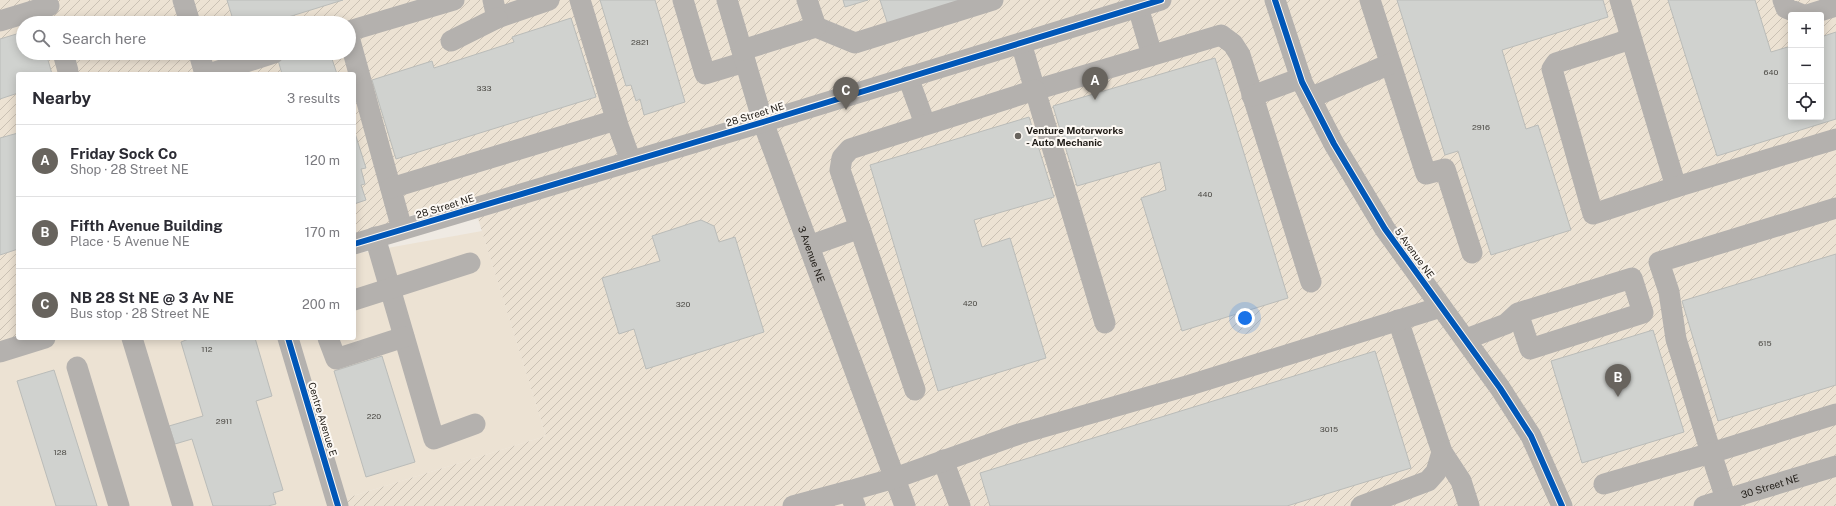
<!DOCTYPE html>
<meta charset="utf-8">
<style>
:root{--surface:#fff;--page:#f2f2f3;--text:#2b2b33;--muted:#7c7c81;--line:#e1e1e2;--accent:#68645e}
body{margin:0;font-family:"Public Sans",sans-serif;background:var(--page);color:var(--text)}
.controls{position:absolute;right:12px;top:12px;display:grid;overflow:hidden;border-radius:4px;box-shadow:0 2px 10px #0003}
.controls button{width:36px;height:36px;display:grid;place-items:center;padding:0;border:0;border-bottom:1px solid var(--line);background:var(--surface);color:var(--text);font:20px sans-serif}
.you{position:absolute;left:1245px;top:318px;width:14px;height:14px;margin:-10px;border:3px solid #fff;border-radius:50%;background:#1a73e8;box-shadow:0 0 0 6px #1a73e833}
.badge{display:grid;place-items:center;width:26px;height:26px;border-radius:50%;background:var(--accent);color:#fff;font-size:13px;font-weight:700}
.pin{position:absolute;translate:-50% -33px;filter:drop-shadow(0 1px 2px #0008)}
.pin::after{content:'';position:absolute;top:21px;width:14px;height:12px;background:inherit;clip-path:polygon(0 0,100% 0,50% 100%)}
.list{margin:0;padding:0;list-style:none}
h2{display:flex;justify-content:space-between;align-items:center;height:52px;margin:0;padding:0 16px;font-size:17px}
h2 small{font-size:13px;font-weight:400;color:var(--muted)}
.list li{display:grid;grid-template-columns:26px 1fr auto;gap:12px;align-items:center;box-sizing:border-box;height:72px;padding:0 16px;border-top:1px solid var(--line)}
.list b{display:block;font-size:15px;white-space:nowrap}
.list p{margin:0;font-size:13px;white-space:nowrap;color:var(--muted)}
.list em{font-size:13px;font-style:normal;color:var(--muted)}
.icon{flex:none;width:22px;height:22px;fill:none;stroke:currentColor;stroke-width:2;stroke-linecap:round;stroke-linejoin:round}
.map{position:relative;flex:none;width:1836px;height:506px;overflow:hidden}
.search{position:absolute;background:var(--surface);box-shadow:0 2px 10px #0003;left:16px;top:16px;width:340px;height:44px;display:flex;align-items:center;gap:10px;box-sizing:border-box;padding:0 14px;border-radius:22px;color:var(--muted);font-size:15px}
.panel{position:absolute;background:var(--surface);box-shadow:0 2px 10px #0003;left:16px;top:72px;width:340px;height:268px;border-radius:4px}
.map>svg:first-child{display:block}
.built{fill:#ece2d3}
.industrial{fill:url(#industrial-furrows);fill-rule:evenodd}
.building{fill:#d0d2cf;stroke:#babcb9}
.lines{fill:none;stroke-linecap:round;stroke-linejoin:round}
.minor{stroke:#b4b1ae;stroke-width:21}
.cycleway-casing{stroke:#fdf9f4;stroke-width:8}
.cycleway{stroke:#0057b8;stroke-width:6}
.poi-dot{fill:#68645e;stroke:#fdf9f4;stroke-width:1.5}
.labels{text-anchor:middle;dominant-baseline:central;stroke-width:4;stroke-linejoin:round;paint-order:stroke}
.number-label{font-size:8px;fill:#4c4a45}
.street-label{font-size:10px;fill:#201c17;stroke:#fdf9f4}
.poi-label{font-size:10px;font-weight:bold;fill:#201c17;stroke:#fdf9f4;text-anchor:start}
</style>
<div class="map">
<svg width="1836" height="506" viewBox="0 0 1836 506">
<defs>
<pattern id="industrial-furrows" width="10" height="10" patternUnits="userSpaceOnUse"><rect width="10" height="10" fill="#ece2d3"/><path d="M-1 1l2-2M0 10L10 0M9 11l2-2" fill="none" stroke="#cac1b4"/></pattern>
</defs>
<rect width="100%" height="100%" fill="#efeae3"/>
<polygon class="built" points="482,231 546,436 337,501 338,506 0,506 0,352 45,338 354,338 354,254"/>
<path class="industrial" d="M 0,0 L 1836,0 L 1836,506 L 338,506 L 337,501 L 546,436 L 470,193 L 354,237 L 354,74 L 18,74 L 18,338 L 0,352 ZM 1791,15 L 1821,15 L 1821,117 L 1791,117 ZM 23,23 L 349,23 L 349,53 L 23,53 Z"/>
<g class="building">
<polygon points="227,0 343,0 269,23 234,23"/>
<polygon points="600,0 655,0 685,102 644,115 640,99 636,101 631,85 626,86"/>
<polygon points="843,0 868,0 845,7"/>
<polygon points="880,0 963,0 888,25"/>
<polygon points="1397,0 1603,0 1608,17 1502,50 1526,129 1538,125 1571,230 1491,255 1458,151 1445,155"/>
<polygon points="1668,0 1755,0 1771,52 1791,46 1791,117 1821,117 1821,37 1836,32 1836,119 1717,156"/>
<polygon points="571,18 596,97 396,159 372,80 432,61 434,68 514,42 512,37"/>
<polygon points="23,32 23,53 46,53 52,74 18,74 18,93 0,99 0,39"/>
<polygon points="301,53 330,53 337,74 282,74 278,60"/>
<polygon points="1215,58 1288,298 1182,331 1141,198 1166,190 1160,162 1077,186 1053,106"/>
<polygon points="1029,117 1054,197 974,220 982,247 1010,238 1046,358 938,391 870,165"/>
<polygon points="354,130 366,168 361,169 365,184 361,185 366,200 354,204"/>
<polygon points="18,133 18,249 0,255 0,138"/>
<polygon points="701,220 714,226 719,242 735,237 764,332 646,369 634,329 619,334 602,278 660,261 652,236"/>
<polygon points="1836,254 1836,385 1718,421 1682,301"/>
<polygon points="1653,330 1684,432 1582,463 1551,361"/>
<polygon points="191,338 255,338 272,396 256,401 283,490 273,493 276,504 268,506 213,506 192,439 175,444 169,426 203,416 181,342"/>
<polygon points="1375,351 1411,468 1287,506 990,506 980,473"/>
<polygon points="382,356 415,462 366,477 334,371"/>
<polygon points="54,370 97,506 56,506 17,381"/>
</g>
<g class="lines">
<g class="minor">
<polyline points="183,0 190,23"/>
<polyline points="493,0 497,18 549,0"/>
<polyline points="580,0 617,122"/>
<polyline points="683,0 705,74 745,62"/>
<path id="s1" d="M 727,0 L 763,122 L 905,506"/>
<polyline points="1275,0 1302,82 1334,144 1385,229 1500,388 1531,436 1562,506"/>
<polyline points="1370,0 1426,174 1445,169 1472,253"/>
<polyline points="1620,0 1676,187 1593,214 1552,69 1556,63 1631,39"/>
<polyline points="1783,0 1786,8 1803,15"/>
<polyline points="1138,7 1152,55"/>
<polyline points="1807,15 1836,6"/>
<polyline points="0,21 49,6"/>
<polyline points="816,27 855,43 993,0"/>
<polyline points="349,31 454,0"/>
<polyline points="349,37 402,229"/>
<polyline points="451,41 497,18"/>
<polyline points="1021,43 1035,90 1221,35 1233,44 1240,55 1311,282"/>
<polyline points="742,50 816,27 807,0"/>
<polyline points="63,53 68,71"/>
<polyline points="199,53 205,74"/>
<polyline points="209,74 274,53"/>
<polyline points="908,77 925,124"/>
<polyline points="1252,96 1301,78"/>
<polyline points="1310,98 1390,64"/>
<polyline points="1676,187 1836,139"/>
<polyline points="391,188 616,120 631,161"/>
<polyline points="1836,208 1659,262 1669,292 1676,339 1711,453 1836,414"/>
<polyline points="375,237 434,439 475,424"/>
<polyline points="354,244 763,122 1161,0"/>
<polyline points="809,246 860,228"/>
<polyline points="354,300 470,263"/>
<polyline points="1398,320 1442,452 1461,481 1469,506"/>
<polyline points="132,338 183,506"/>
<polyline points="288,338 338,506"/>
<polyline points="328,338 336,359 404,337"/>
<polyline points="1466,339 1506,324 1518,313 1632,278 1643,313 1530,349 1518,313"/>
<polyline points="0,352 45,338"/>
<polyline points="77,367 119,506"/>
<polyline points="915,390 840,170 842,158 850,149 1035,90 1105,323"/>
<polyline points="943,460 960,506"/>
<polyline points="1604,484 1711,453 1726,499"/>
<polyline points="793,506 849,491"/>
<polyline points="855,506 849,491 895,478 1019,434 1190,385 1441,307"/>
<polyline points="1361,506 1428,481 1436,472 1442,452"/>
<path id="s2" d="M 1704,506 L 1836,466"/>
</g>
<defs>
<g id="cycleway">
<polyline points="1275,0 1302,82 1334,144 1385,229 1500,388 1531,436 1562,506"/>
<polyline points="354,244 763,122 1161,0"/>
<polyline points="288,338 338,506"/>
</g>
</defs>
<use href="#cycleway" class="cycleway-casing"/>
<use href="#cycleway" class="cycleway"/>
</g>
<circle class="poi-dot" cx="1018" cy="136" r="4"/>
<g class="labels">
<g class="number-label">
<text x="640" y="42">2821</text>
<text x="1771" y="72">640</text>
<text x="484" y="88">333</text>
<text x="1481" y="127">2916</text>
<text x="1205" y="194">440</text>
<text x="970" y="303">420</text>
<text x="683" y="304">320</text>
<text x="1765" y="343">615</text>
<text x="207" y="349">112</text>
<text x="374" y="416">220</text>
<text x="224" y="421">2911</text>
<text x="1329" y="429">3015</text>
<text x="60" y="452">128</text>
</g>
<g class="street-label">
<text transform="translate(755 114) rotate(-17)">28 Street NE</text>
<text transform="translate(445 206) rotate(-17)">28 Street NE</text>
<text transform="translate(1415 253) rotate(54)">5 Avenue NE</text>
<text stroke="none"><textPath href="#s1" startOffset="268">3 Avenue NE</textPath></text>
<text transform="translate(323 419) rotate(73)">Centre Avenue E</text>
<text stroke="none"><textPath href="#s2" startOffset="69">30 Street NE</textPath></text>
</g>
<g class="poi-label">
<text x="1026" y="130">Venture Motorworks<tspan x="1026" dy="12">- Auto Mechanic</tspan></text>
</g>
</g>
</svg>
<div class="controls">
<button>+</button>
<button>−</button>
<button><svg class="icon" aria-label="locate" viewBox="0 0 24 24"><circle cx="12" cy="12" r="6"/><path d="M12 2v4M12 18v4M2 12h4M18 12h4"/></svg></button>
</div>
<div class="you"></div>
<div class="pin badge" style="left:1095px;top:100px">A</div>
<div class="pin badge" style="left:1618px;top:397px">B</div>
<div class="pin badge" style="left:846px;top:110px">C</div>
<div class="search"><svg class="icon" aria-label="search" viewBox="0 0 24 24"><circle cx="10" cy="10" r="6"/><path d="M15 15l6 6"/></svg>Search here</div>
<section class="panel">
<h2>Nearby<small>3 results</small></h2>
<ul class="list">
<li><span class="badge">A</span><div><b>Friday Sock Co</b><p>Shop · 28 Street NE</p></div><em>120 m</em></li>
<li><span class="badge">B</span><div><b>Fifth Avenue Building</b><p>Place · 5 Avenue NE</p></div><em>170 m</em></li>
<li><span class="badge">C</span><div><b>NB 28 St NE @ 3 Av NE</b><p>Bus stop · 28 Street NE</p></div><em>200 m</em></li>
</ul>
</section>
</div>
